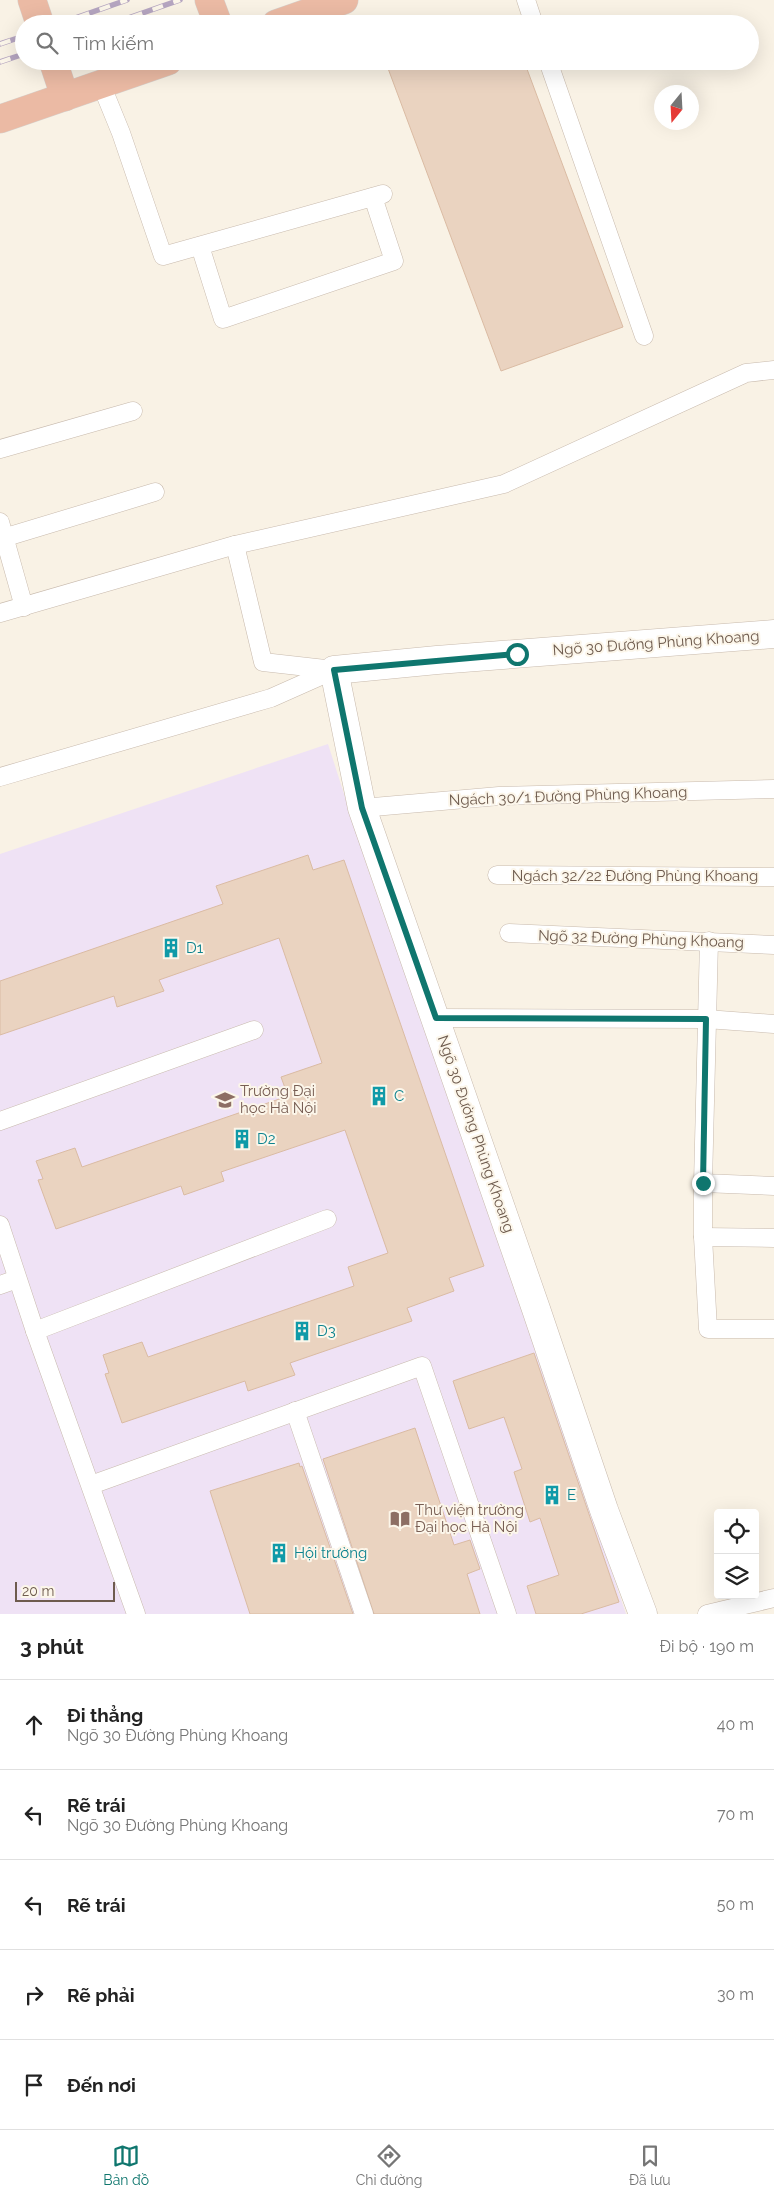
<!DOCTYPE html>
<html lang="vi">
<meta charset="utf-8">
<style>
:root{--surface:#fff;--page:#f2f2f2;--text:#222;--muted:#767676;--line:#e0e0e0;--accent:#0f766e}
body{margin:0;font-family:Raleway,sans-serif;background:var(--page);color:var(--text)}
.controls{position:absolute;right:15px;bottom:15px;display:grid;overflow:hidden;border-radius:5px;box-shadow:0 5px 20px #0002}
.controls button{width:45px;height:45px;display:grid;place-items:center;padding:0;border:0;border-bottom:1px solid var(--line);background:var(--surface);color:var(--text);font:25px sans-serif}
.compass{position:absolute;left:654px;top:85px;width:45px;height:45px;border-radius:50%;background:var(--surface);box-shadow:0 5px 20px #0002;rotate:198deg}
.scale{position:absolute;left:15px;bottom:12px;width:100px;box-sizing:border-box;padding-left:5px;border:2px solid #6e5b4e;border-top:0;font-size:14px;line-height:18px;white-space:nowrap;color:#6e5b4e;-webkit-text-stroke:4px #fcf6ea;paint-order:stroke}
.stop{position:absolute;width:15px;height:15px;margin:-11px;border:4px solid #0f766e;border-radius:50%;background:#fff}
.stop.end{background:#0f766e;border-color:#fff;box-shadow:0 1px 5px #0008}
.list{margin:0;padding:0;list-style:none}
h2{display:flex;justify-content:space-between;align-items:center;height:65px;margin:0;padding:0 20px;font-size:21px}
h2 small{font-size:16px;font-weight:400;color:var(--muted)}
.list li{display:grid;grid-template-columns:32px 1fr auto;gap:15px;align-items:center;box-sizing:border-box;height:90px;padding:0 20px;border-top:1px solid var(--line)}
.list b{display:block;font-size:19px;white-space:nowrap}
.list p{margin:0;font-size:16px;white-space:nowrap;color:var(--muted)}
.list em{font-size:16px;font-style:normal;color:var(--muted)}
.icon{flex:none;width:28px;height:28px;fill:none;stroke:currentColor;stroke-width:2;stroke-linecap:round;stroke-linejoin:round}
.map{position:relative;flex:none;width:774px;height:1614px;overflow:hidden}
.search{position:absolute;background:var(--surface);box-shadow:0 5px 20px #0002;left:15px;right:15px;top:15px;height:55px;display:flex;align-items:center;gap:12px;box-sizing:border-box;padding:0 18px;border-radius:28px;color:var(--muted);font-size:19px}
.sheet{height:515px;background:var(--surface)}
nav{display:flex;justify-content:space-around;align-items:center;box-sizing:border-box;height:70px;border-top:1px solid var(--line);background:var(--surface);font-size:14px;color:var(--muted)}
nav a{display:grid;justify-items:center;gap:2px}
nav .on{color:var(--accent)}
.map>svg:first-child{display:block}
.education{fill:#efe2f5}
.building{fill:#ead3c0;stroke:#dabba3}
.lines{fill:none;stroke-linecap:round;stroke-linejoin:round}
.lane-casing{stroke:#c8baad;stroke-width:19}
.street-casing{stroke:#c8baad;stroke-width:29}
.highway-casing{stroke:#d6d1cd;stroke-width:29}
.lane{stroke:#fff;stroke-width:18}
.street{stroke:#fff;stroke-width:28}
.highway{stroke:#ebbaa4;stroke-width:28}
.rail-casing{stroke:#b5a5c0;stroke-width:5.5}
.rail{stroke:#fcf6ea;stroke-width:4;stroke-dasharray:11;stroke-linecap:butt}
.route{stroke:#0f766e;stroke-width:6}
.labels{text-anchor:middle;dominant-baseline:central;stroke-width:4;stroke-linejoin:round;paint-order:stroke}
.street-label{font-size:15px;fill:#6e5b4e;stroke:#fcf6ea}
.culture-label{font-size:15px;fill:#0d838f;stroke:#fcf6ea;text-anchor:start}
.education-label{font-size:15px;fill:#785e54;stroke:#fcf6ea;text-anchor:start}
</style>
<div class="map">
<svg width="774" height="1614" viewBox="0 0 774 1614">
<rect width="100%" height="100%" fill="#f9f2e5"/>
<polygon class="education" points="328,744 369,872 529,1327 626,1614 0,1614 0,854"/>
<g class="building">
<polygon points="391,61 524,61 623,327 501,371 386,63"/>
<polygon points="308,855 313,870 344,860 484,1266 449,1278 454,1291 407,1308 412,1321 290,1363 295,1375 248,1391 245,1381 122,1423 105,1374 109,1373 103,1355 142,1342 148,1357 354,1286 348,1267 388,1253 345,1130 221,1172 224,1181 184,1195 181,1186 56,1229 38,1180 43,1179 36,1161 75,1148 82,1167 288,1096 281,1077 322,1063 279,938 159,980 164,991 117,1007 114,996 0,1035 0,981 223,904 216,886"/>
<polygon points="534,1353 619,1602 581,1614 536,1614 527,1586 559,1575 540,1518 530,1522 514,1472 522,1469 504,1417 469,1429 453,1381"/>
<polygon points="415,1428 454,1545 470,1540 480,1569 467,1574 480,1614 374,1614 323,1459"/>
<polygon points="299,1463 300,1467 302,1466 353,1614 250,1614 210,1491"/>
</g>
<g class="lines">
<defs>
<g id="lane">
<polyline points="526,0 534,24"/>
<polyline points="548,61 644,336"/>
<polyline points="101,84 121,133 163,256 383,194"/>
<polyline points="200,246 223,319 394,261 373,197"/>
<polyline points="0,449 133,411"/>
<polyline points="0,522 24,607"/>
<polyline points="0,539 155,492"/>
<polyline points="235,545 263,662 334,670"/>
<polyline points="0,613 235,545 504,484 746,373 774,370"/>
<polyline points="0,777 271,698 334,670"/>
<polyline points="362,808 499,796 774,789"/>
<polyline points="497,875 774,877"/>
<polyline points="509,933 774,945"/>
<polyline points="709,941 703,1183 774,1186"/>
<polyline points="436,1018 706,1019 774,1024"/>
<polyline points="0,1121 254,1030"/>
<polyline points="703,1183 703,1237 708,1329 774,1329"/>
<polyline points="0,1225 35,1331 136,1614"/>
<polyline points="703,1237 774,1238"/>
<polyline points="0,1285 17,1279"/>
<polyline points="35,1331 327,1219"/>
<polyline points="295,1411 364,1614"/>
<polyline points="91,1485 422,1366 507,1614"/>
<polyline points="707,1614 774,1598"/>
</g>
<polyline id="street" points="643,1614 604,1510 536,1309 362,808 334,670 437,660 774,634"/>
<g id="highway">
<polyline points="32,0 40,24"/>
<polyline points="209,0 218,24"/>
<polyline points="276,24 344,0"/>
<polyline points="53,61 65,97"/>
<polyline points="0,119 168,61"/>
</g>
</defs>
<use href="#lane" class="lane-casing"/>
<use href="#street" class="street-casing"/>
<use href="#highway" class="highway-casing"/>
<use href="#lane" class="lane"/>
<use href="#street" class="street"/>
<use href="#highway" class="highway"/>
<defs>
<g id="rail">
<polyline points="58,24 127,0"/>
<polyline points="111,24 180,0"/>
<polyline points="0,44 24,36"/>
<polyline points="0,62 24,54"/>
</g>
</defs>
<use href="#rail" class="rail-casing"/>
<use href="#rail" class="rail"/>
</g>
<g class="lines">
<polyline class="route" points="517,654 334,670 362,808 436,1018 706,1019 703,1183"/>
</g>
<defs>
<symbol id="building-bare" viewBox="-9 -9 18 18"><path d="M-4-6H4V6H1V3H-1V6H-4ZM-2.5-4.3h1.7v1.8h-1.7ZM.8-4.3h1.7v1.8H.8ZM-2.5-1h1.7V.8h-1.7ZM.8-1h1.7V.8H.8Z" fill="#0f9aa8" stroke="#fcf6ea" stroke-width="2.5" paint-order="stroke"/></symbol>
<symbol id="university-bare" viewBox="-9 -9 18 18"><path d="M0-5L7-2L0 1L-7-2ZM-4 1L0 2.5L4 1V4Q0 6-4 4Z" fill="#8d6e63" stroke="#fcf6ea" stroke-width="2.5" paint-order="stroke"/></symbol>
<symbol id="library-bare" viewBox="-9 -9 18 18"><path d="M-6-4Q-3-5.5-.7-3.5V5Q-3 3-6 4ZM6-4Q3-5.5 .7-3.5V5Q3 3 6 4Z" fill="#8d6e63" stroke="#fcf6ea" stroke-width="2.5" paint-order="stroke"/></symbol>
</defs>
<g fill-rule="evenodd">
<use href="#building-bare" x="157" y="934" width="28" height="28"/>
<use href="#building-bare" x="365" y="1082" width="28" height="28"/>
<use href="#university-bare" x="211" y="1086" width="28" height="28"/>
<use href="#building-bare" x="228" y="1125" width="28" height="28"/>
<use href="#building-bare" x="288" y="1317" width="28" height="28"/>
<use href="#building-bare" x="538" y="1481" width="28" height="28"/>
<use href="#library-bare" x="386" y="1505" width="28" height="28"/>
<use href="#building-bare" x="265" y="1539" width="28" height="28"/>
</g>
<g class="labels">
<g class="street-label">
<text transform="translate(656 643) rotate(-4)">Ngõ 30 Đường Phùng Khoang</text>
<text transform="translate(568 796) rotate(-2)">Ngách 30/1 Đường Phùng Khoang</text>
<text x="635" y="876">Ngách 32/22 Đường Phùng Khoang</text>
<text transform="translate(641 939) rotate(2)">Ngõ 32 Đường Phùng Khoang</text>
<text transform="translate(476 1134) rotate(71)">Ngõ 30 Đường Phùng Khoang</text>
</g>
<g class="culture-label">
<text x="186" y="948">D1</text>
<text x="394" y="1096">C</text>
<text x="257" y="1139">D2</text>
<text x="317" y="1331">D3</text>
<text x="567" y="1495">E</text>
<text x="294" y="1553">Hội trường</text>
</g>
<g class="education-label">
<text x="240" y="1091">Trường Đại<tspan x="240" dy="17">học Hà Nội</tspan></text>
<text x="415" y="1510">Thư viện trường<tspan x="415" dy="17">Đại học Hà Nội</tspan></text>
</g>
</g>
</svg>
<div class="controls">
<button><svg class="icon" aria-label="locate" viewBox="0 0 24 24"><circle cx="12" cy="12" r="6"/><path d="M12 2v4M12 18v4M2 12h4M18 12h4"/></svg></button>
<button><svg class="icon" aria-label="layers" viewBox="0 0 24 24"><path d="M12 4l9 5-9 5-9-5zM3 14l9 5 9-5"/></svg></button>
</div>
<svg class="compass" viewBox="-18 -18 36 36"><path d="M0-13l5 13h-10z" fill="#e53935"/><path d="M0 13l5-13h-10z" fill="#767676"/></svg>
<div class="scale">20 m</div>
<div class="stop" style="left:517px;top:654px"></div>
<div class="stop end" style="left:703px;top:1183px"></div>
<div class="search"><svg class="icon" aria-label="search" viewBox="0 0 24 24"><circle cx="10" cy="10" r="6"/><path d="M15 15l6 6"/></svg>Tìm kiếm</div>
</div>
<section class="sheet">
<h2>3 phút<small>Đi bộ · 190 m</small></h2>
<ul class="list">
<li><svg class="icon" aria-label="ahead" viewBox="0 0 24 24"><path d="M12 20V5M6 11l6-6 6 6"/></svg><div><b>Đi thẳng</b><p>Ngõ 30 Đường Phùng Khoang</p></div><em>40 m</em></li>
<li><svg class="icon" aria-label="left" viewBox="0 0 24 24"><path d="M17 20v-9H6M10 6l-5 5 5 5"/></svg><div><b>Rẽ trái</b><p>Ngõ 30 Đường Phùng Khoang</p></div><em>70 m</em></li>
<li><svg class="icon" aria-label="left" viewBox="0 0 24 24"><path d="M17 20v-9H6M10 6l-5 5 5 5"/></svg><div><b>Rẽ trái</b></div><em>50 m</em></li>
<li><svg class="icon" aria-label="right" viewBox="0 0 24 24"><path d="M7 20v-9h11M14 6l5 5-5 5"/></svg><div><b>Rẽ phải</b></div><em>30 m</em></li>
<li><svg class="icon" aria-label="arrive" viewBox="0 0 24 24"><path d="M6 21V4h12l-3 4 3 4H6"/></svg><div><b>Đến nơi</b></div></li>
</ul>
</section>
<nav>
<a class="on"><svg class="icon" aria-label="map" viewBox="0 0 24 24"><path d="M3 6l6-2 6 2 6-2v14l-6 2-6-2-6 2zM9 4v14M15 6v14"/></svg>Bản đồ</a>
<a><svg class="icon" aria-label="directions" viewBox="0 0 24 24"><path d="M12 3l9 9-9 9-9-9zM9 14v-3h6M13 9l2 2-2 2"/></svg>Chỉ đường</a>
<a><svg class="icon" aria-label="saved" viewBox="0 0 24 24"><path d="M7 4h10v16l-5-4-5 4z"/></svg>Đã lưu</a>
</nav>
